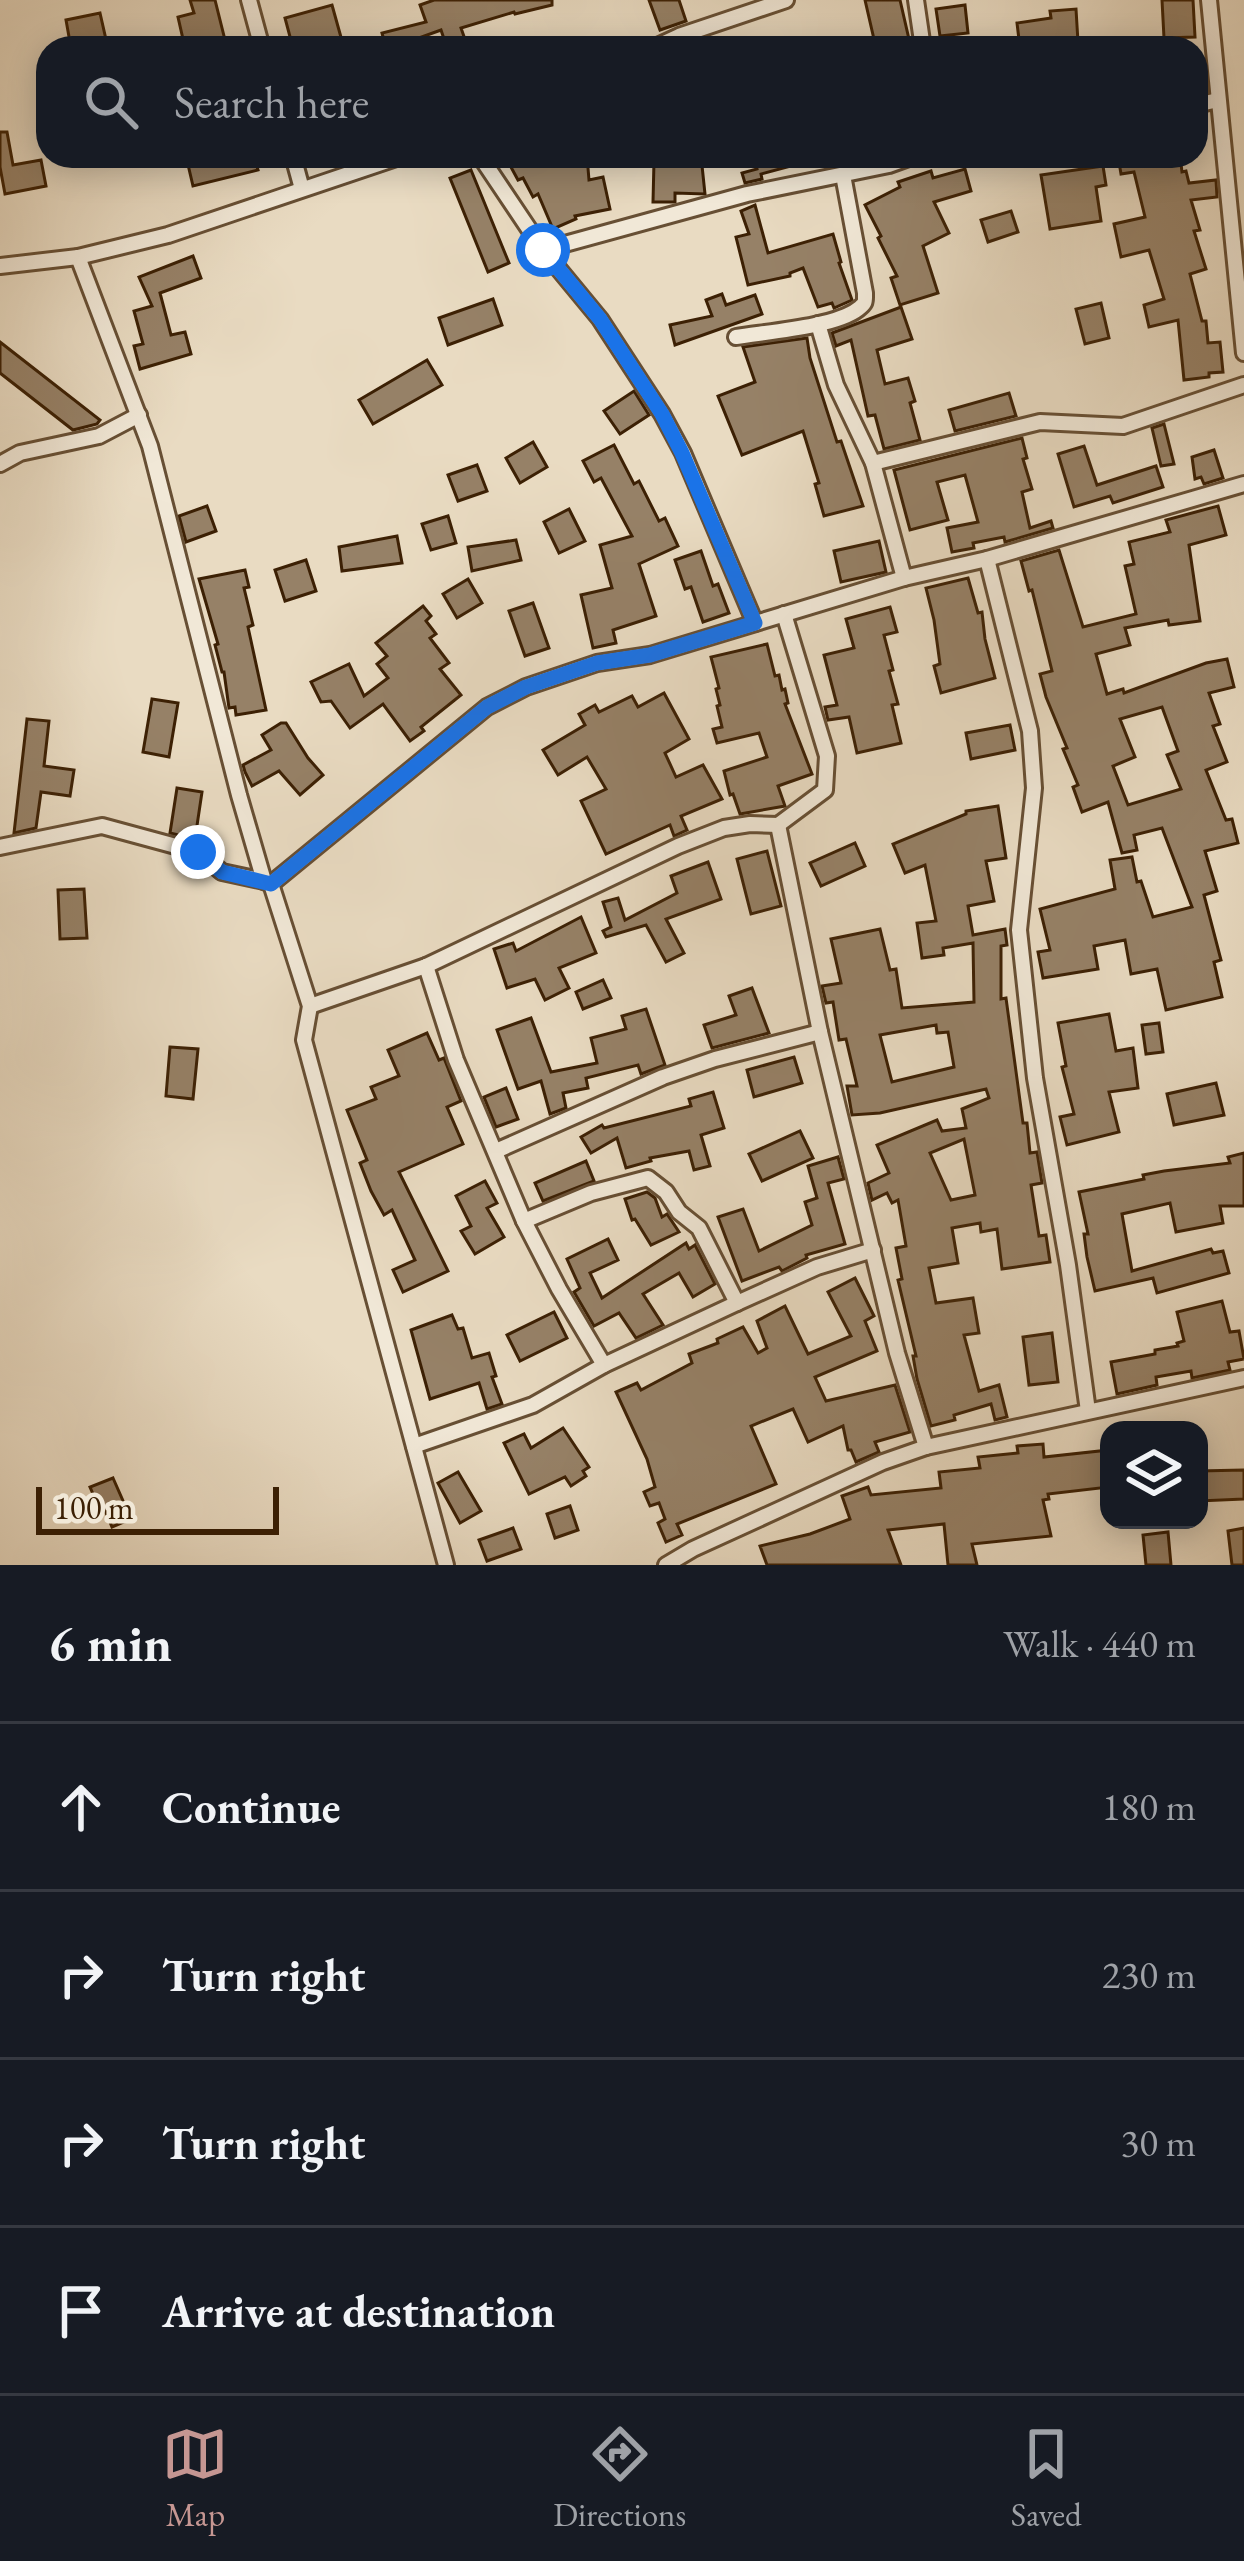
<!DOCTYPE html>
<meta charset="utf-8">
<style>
:root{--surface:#171b24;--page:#242831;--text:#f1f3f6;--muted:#9ea1a6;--line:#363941;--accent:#c59692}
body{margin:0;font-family:"EB Garamond",serif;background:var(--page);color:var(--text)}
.controls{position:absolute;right:36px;bottom:36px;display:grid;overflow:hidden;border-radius:24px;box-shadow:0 6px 30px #0003}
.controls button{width:108px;height:108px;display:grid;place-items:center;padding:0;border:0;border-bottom:3px solid var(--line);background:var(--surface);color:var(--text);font:60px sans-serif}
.scale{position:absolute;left:36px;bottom:30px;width:243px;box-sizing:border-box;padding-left:12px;border:6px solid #3c2004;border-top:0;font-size:33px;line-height:42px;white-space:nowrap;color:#3c2004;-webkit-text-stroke:9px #f1e8d7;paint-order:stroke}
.stop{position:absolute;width:36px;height:36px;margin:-27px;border:9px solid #1a73e8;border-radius:50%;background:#fff}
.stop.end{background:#1a73e8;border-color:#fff;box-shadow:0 3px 12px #0008}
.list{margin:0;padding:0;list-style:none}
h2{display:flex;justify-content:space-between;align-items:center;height:156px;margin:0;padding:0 48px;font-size:51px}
h2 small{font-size:39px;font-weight:400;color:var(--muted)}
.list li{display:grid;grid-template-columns:78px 1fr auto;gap:36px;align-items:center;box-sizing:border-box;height:168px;padding:0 48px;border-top:3px solid var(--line)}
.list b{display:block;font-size:45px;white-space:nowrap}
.list em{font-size:39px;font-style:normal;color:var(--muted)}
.icon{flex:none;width:66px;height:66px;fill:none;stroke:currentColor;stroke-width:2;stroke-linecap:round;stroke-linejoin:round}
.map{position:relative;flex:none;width:1244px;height:1565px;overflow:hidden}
.search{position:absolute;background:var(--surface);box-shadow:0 6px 30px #0003;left:36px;right:36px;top:36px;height:132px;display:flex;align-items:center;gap:30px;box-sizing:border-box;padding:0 42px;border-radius:36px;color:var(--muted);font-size:45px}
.sheet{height:828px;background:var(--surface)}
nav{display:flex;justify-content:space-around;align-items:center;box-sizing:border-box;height:168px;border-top:3px solid var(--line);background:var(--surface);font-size:33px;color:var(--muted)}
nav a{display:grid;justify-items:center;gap:6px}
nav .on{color:var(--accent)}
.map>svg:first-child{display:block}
.building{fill:#968167;stroke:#3c2004;stroke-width:3;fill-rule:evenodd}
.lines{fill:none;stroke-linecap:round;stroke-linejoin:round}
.street-casing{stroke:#674f34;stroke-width:20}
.street{stroke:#f1e8d7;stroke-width:14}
.route{stroke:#1a73e8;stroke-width:15}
</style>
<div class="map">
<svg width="1244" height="1565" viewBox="0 0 1244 1565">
<rect width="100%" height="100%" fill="#e9dbc2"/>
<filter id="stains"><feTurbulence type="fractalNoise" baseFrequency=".00167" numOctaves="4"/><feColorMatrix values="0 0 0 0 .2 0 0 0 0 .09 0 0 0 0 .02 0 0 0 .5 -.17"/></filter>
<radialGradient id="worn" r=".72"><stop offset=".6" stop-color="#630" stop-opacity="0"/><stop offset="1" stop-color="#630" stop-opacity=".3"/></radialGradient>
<g class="building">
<polygon points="190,0 215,0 225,40 185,48 178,17 194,13"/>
<polygon points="434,0 552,0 552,5 515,14 514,12 461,28 468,48 447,48 441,30 416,39 417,45 386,48 382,33 426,22 420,5"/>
<polygon points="649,0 679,0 686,21 660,30"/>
<polygon points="865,0 900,0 911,48 876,48"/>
<polygon points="1162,0 1193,0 1195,37 1164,38"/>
<polygon points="332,5 344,48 293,48 285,18"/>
<polygon points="965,5 968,33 940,36 936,9"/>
<polygon points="1076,9 1078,42 1065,43 1065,48 1020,48 1017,23 1051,18 1050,11"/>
<polygon points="100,13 107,44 71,48 66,20"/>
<polygon points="0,132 7,132 13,165 41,160 46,186 5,194 0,167"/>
<polygon points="186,156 254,156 258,170 193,186"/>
<polygon points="505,156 587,156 589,180 603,177 610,209 575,216 576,219 553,229 538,194 533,197 523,178 518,180"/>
<polygon points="678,156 701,156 705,194 675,193 675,202 653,202 654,161 679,162"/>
<polygon points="754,156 813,156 813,160 761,174 762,179 745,183 742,173 757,169"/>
<polygon points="1118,156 1180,156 1182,172 1186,171 1189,183 1216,180 1217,197 1191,200 1200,230 1194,231 1206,269 1190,274 1202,321 1206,321 1208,343 1220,342 1223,372 1209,373 1209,377 1184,380 1178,320 1149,327 1144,305 1164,299 1149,250 1121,257 1114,224 1145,217 1134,172 1121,174"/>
<polygon points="1103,166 1106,185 1096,187 1101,221 1050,229 1041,175"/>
<polygon points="965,169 971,191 934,202 949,233 923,246 938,293 900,305 891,278 897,276 878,238 881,236 865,205 900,187 898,182 931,171 933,178"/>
<polygon points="471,170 509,263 488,272 450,178"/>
<polygon points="755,205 768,253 833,234 841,262 839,263 852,300 834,308 832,303 818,307 803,268 790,273 790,276 748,285 736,237 749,234 741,211"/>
<polygon points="1011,211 1018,232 988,242 981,220"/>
<polygon points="193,256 201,278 160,293 171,335 185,332 191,354 140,369 134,346 143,344 134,311 152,306 139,277"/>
<polygon points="722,294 726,305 755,295 762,314 675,345 670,325 712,316 706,300"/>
<polygon points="493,299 502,325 448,345 439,318"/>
<polygon points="1101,303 1109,338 1085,344 1076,309"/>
<polygon points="901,307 912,339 877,350 885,384 908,378 915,401 910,403 920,440 884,449 875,415 868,416 851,340 836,346 832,333"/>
<polygon points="807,338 810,358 837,442 841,441 863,506 824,516 815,484 819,483 803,431 742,455 718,396 755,382 743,347"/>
<polygon points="0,342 100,420 97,424 73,430 0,373"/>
<polygon points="427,360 442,385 373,424 359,400"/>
<polygon points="634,391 649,415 620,434 604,411"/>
<polygon points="1009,393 1016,416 955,431 949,410"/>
<polygon points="1164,424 1174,464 1161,466 1152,428"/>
<polygon points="1022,438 1027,458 1023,459 1032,489 1022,492 1030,528 1051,521 1053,528 1005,542 1004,537 973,543 974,548 952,552 947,528 978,522 965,475 937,482 948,520 910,530 894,470"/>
<polygon points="533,442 547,467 520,483 506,458"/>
<polygon points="614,445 634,484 639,481 659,521 665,518 678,546 639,564 656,616 613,630 616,643 593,648 581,595 612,588 600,545 632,536 601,478 594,482 583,461"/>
<polygon points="1084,446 1097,485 1156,466 1163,487 1113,503 1110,496 1074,507 1058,454"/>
<polygon points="1214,450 1223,478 1204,484 1201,477 1195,479 1192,457"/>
<polygon points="477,465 487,491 458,501 448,475"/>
<polygon points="207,506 216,531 186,542 179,516"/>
<path d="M 1218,506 L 1226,535 L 1189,545 L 1200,621 L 1169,625 L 1168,620 L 1125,628 L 1130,645 L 1096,654 L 1107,694 L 1123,689 L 1124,693 L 1206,663 L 1227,659 L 1234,687 L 1209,693 L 1220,724 L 1213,726 L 1227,762 L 1206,770 L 1226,820 L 1232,819 L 1238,843 L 1205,851 L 1217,891 L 1204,895 L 1221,960 L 1214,962 L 1222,997 L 1166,1010 L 1157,969 L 1131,974 L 1125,940 L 1094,946 L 1098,969 L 1043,978 L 1038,952 L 1050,950 L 1040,909 L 1115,889 L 1110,860 L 1132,857 L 1137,882 L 1141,881 L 1153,917 L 1192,907 L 1162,828 L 1134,835 L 1137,850 L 1122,853 L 1108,802 L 1082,812 L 1073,787 L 1078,785 L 1063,749 L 1067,748 L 1046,697 L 1040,674 L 1052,671 L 1032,590 L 1029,591 L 1021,561 L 1059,550 L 1083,627 L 1136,614 L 1125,566 L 1134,564 L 1129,542 L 1170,532 L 1166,520 ZM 1162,707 L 1178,751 L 1167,755 L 1181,789 L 1128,805 L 1113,766 L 1135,757 L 1120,719 Z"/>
<polygon points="569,509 585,541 559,553 544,522"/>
<polygon points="448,516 456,543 431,550 422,524"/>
<polygon points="397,536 402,563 342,571 339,547"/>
<polygon points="516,540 521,560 472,571 468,547"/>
<polygon points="879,541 886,572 841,582 834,551"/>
<polygon points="701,551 713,586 718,584 729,613 703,622 691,587 685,589 675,560"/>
<polygon points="306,560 316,591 285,601 275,570"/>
<polygon points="245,570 249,587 244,588 253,625 248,627 266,710 236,715 235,707 229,708 224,672 222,672 215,645 218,644 199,579"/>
<polygon points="968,578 978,613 982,612 985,639 995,678 941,693 934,666 940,664 934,620 926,588"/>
<polygon points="468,579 482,603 457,618 443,594"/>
<polygon points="533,603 549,648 525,656 509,611"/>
<polygon points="423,606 431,616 426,621 436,634 430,638 449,663 440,669 461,695 421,727 424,731 410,741 383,704 350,728 331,701 321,702 311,682 349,664 364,696 388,678 377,664 387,656 376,643"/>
<polygon points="890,607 897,632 884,635 893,670 889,671 898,704 892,705 901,743 857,753 849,717 828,720 825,707 837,705 824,655 854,648 846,619"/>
<polygon points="767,644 775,676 779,675 782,690 785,689 788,703 785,704 812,774 778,786 785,806 740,814 733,794 730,795 724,771 767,757 759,733 717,743 713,729 722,727 717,706 720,705 716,689 719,688 711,657"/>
<polygon points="664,693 689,739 665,753 676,777 703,765 722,799 681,816 687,830 674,836 670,825 606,854 581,801 606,789 587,757 558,775 543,750 585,725 579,714 595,705 599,712 632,696 638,707"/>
<polygon points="152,699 178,703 169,757 143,752"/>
<polygon points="27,719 49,721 44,766 74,770 70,796 41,792 36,828 14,833"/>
<polygon points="281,723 286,723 308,758 323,775 300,795 279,771 252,786 245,772 243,765 271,750 262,735"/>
<polygon points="1010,725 1015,750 971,759 966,733"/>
<polygon points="177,788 202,792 195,839 170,833"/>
<path d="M 998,806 L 1006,858 L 986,861 L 994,901 L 968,906 L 973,935 L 1005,929 L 1007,945 L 1001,946 L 1001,999 L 1006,998 L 1023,1123 L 1027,1123 L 1030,1153 L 1037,1152 L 1042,1183 L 1031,1185 L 1039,1236 L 1046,1235 L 1050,1262 L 1002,1269 L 997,1229 L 981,1232 L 980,1223 L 952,1228 L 958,1263 L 929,1268 L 936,1303 L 973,1298 L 979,1333 L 964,1335 L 979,1391 L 999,1385 L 1007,1417 L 995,1420 L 991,1404 L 954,1415 L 955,1420 L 931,1426 L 917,1379 L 913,1356 L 916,1356 L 898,1280 L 902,1279 L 896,1248 L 906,1246 L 898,1200 L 892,1203 L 887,1193 L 872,1200 L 868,1183 L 889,1173 L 877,1145 L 937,1120 L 942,1131 L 966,1128 L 962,1109 L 989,1098 L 986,1089 L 880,1113 L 852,1115 L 847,1086 L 857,1086 L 846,1039 L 839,1040 L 833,1002 L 826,1003 L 822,986 L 841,983 L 831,939 L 880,929 L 890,970 L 896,969 L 902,1008 L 974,1002 L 973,943 L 943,948 L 944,955 L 922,958 L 917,923 L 936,921 L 925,865 L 905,873 L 893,844 L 966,814 L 966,811 ZM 936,1025 L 937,1033 L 948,1032 L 954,1067 L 892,1082 L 880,1035 ZM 964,1139 L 975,1195 L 951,1200 L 930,1153 Z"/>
<polygon points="855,843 865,866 821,886 810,863"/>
<polygon points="767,851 781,906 751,914 737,859"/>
<polygon points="708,862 721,899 666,919 684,953 666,962 646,925 606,937 603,931 611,927 603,902 618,898 625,920 677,893 671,876"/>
<polygon points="84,889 87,938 60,939 58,890"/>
<polygon points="581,917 596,953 559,968 569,988 545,1000 535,979 507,988 494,949 513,943 516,951"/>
<polygon points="603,980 611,998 583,1009 576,992"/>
<polygon points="752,988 769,1033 712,1048 704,1025 736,1015 729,996"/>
<polygon points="646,1009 665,1065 641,1074 638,1065 586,1078 588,1088 563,1093 566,1108 550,1114 541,1081 518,1089 497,1030 531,1018 551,1072 597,1063 591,1038 626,1029 622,1016"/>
<polygon points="1109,1014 1116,1051 1133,1048 1138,1088 1109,1092 1119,1132 1067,1145 1060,1117 1074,1114 1062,1067 1066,1066 1058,1023"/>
<polygon points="1159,1023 1163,1052 1146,1054 1142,1025"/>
<polygon points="427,1033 439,1060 444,1058 461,1101 447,1107 463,1144 399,1172 448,1271 403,1292 393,1270 415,1260 392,1210 384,1215 371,1191 360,1163 367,1160 347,1110 376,1099 371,1087 399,1076 388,1050"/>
<polygon points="170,1047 198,1049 193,1099 166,1096"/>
<polygon points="794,1057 802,1083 754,1097 747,1070"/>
<polygon points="1216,1083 1224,1115 1174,1125 1167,1094"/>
<polygon points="506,1088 518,1119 496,1127 484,1097"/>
<polygon points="713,1092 724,1128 701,1135 710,1166 694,1170 689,1151 650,1158 651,1161 626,1168 617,1138 591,1153 581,1137 602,1125 604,1128 691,1106 689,1099"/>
<polygon points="800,1131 813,1158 762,1181 749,1154"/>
<polygon points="1244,1153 1244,1206 1220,1206 1223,1223 1176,1232 1170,1203 1122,1214 1132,1271 1211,1249 1213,1253 1223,1251 1229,1273 1157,1293 1153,1278 1095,1291 1087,1257 1084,1234 1088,1234 1079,1192 1144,1179 1143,1175 1164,1171 1230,1163 1228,1157"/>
<polygon points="838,1157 844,1179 828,1183 845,1244 806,1255 807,1258 782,1271 779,1267 742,1281 718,1217 743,1209 759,1251 812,1225 805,1202 817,1198 808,1166"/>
<polygon points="586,1161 594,1181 543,1201 535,1183"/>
<polygon points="485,1181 497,1203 487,1208 504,1237 475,1254 461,1231 471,1226 456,1196"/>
<polygon points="647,1192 655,1198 662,1217 667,1214 679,1232 651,1245 635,1219 632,1220 625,1199"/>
<polygon points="608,1239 618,1260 590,1273 602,1298 686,1243 689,1249 695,1245 715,1284 693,1297 679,1273 643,1294 663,1325 636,1338 619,1313 594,1326 574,1292 580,1288 567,1259"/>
<polygon points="855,1278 874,1316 865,1321 877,1351 815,1377 826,1401 895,1385 910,1432 875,1442 879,1452 856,1462 851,1450 848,1450 843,1426 808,1442 793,1409 751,1426 776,1484 677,1524 682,1535 666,1542 658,1523 665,1519 659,1503 650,1506 644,1492 655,1487 647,1459 616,1392 637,1383 641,1390 692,1363 689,1354 718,1343 717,1339 743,1327 758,1353 767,1348 757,1321 785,1306 808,1354 851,1336 828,1292"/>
<polygon points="1222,1301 1230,1332 1239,1331 1244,1359 1228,1362 1230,1370 1192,1378 1191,1371 1156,1377 1157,1385 1117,1394 1111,1362 1155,1354 1155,1350 1178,1346 1177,1343 1184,1341 1177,1312"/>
<polygon points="554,1312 567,1338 520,1361 507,1335"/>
<polygon points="452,1315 458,1329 463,1328 472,1358 489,1353 496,1376 492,1377 502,1404 487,1409 479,1383 430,1399 411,1330"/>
<polygon points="1052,1333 1058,1382 1029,1385 1023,1337"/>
<polygon points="563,1428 589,1467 583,1471 586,1476 571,1486 565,1477 529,1494 504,1443 524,1434 531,1448"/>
<polygon points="1043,1444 1044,1457 1109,1450 1109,1487 1048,1494 1049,1499 1043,1500 1051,1536 972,1544 977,1565 948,1565 944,1524 888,1530 901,1565 767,1565 760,1546 810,1534 850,1519 842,1496 868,1487 871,1495 941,1488 939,1472 980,1468 978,1457 1018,1453 1017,1446"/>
<polygon points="1244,1470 1244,1499 1199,1501 1199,1471"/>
<polygon points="458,1472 481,1511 460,1523 438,1483"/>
<polygon points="113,1478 131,1519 112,1527 101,1501 97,1503 90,1487"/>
<polygon points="570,1506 578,1530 555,1538 547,1514"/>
<polygon points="513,1528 521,1549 487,1561 479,1540"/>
<polygon points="1244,1528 1244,1565 1232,1565 1228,1531"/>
<polygon points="1168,1532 1171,1565 1146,1565 1143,1535"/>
</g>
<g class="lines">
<defs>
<g id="street">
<polyline points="249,0 262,48"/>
<polyline points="916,0 923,48"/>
<polyline points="1209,0 1244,353"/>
<polyline points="653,48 679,36 786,0"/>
<polyline points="1196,105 1218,100"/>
<polyline points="293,156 302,189"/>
<polyline points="480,156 543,250 600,319 662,414 683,453 755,623"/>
<polyline points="543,250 747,194 889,165 914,156"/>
<polyline points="78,257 150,446 239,795 264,881 271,884 310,1006 304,1040 446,1565"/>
<polyline points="0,266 78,257 168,235 402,156"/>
<polyline points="818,324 836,385 873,463 904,578"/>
<path d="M 736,337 C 766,332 835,327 858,309 C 866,303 865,302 865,293 L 843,175"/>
<polyline points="873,463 1040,422 1123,426 1244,385"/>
<polyline points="0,464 20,453 99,436 139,415"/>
<polyline points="987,559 1030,731 1034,788 1019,930 1035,1078 1068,1265 1088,1411"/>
<polyline points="778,825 820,1032 897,1353 926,1447"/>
<polyline points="0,847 102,826 198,852 222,872 264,881"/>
<polyline points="271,884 487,707 526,687 597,663 650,655 904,578 987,559 1244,484"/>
<polyline points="426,966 456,1060 524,1221 559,1289 604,1365"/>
<polyline points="310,1006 426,966 678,846 724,828 750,824 778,825 825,790 827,756 784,614"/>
<polyline points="496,1151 663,1077 715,1059 820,1032"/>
<polyline points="524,1221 591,1193 648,1178 666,1192 679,1212 699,1228 737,1303"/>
<polyline points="414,1446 533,1405 604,1365 737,1303 817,1267 873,1250"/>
<polyline points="666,1565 693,1549 883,1462 926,1447 1244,1378"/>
</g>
</defs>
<use href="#street" class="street-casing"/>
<use href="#street" class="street"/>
</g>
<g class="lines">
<polyline class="route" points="198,852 222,872 271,884 487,707 526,687 597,663 650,655 755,623 682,453 662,414 600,319 543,250"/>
</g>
<rect width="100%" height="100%" filter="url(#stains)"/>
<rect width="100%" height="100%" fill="url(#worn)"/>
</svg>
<div class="controls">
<button><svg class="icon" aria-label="layers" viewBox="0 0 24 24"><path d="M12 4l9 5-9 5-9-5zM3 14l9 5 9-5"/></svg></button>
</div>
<div class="scale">100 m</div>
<div class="stop" style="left:543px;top:250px"></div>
<div class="stop end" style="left:198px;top:852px"></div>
<div class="search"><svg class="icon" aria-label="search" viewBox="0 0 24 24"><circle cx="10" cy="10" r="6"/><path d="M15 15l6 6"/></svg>Search here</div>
</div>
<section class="sheet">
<h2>6 min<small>Walk · 440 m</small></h2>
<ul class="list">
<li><svg class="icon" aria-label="ahead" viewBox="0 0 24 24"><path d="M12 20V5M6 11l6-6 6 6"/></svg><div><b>Continue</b></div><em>180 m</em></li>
<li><svg class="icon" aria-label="right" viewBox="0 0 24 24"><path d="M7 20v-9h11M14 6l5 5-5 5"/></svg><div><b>Turn right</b></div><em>230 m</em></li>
<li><svg class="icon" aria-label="right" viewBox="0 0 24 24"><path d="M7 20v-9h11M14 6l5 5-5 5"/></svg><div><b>Turn right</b></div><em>30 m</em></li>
<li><svg class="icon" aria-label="arrive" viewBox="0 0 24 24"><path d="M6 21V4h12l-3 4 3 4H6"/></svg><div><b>Arrive at destination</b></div></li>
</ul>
</section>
<nav>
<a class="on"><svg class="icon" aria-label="map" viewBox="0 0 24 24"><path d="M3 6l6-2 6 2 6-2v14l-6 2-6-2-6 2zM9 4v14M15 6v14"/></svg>Map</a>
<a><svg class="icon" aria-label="directions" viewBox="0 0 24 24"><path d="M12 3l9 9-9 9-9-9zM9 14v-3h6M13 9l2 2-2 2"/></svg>Directions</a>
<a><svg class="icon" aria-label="saved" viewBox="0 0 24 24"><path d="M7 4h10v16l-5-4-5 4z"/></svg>Saved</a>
</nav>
